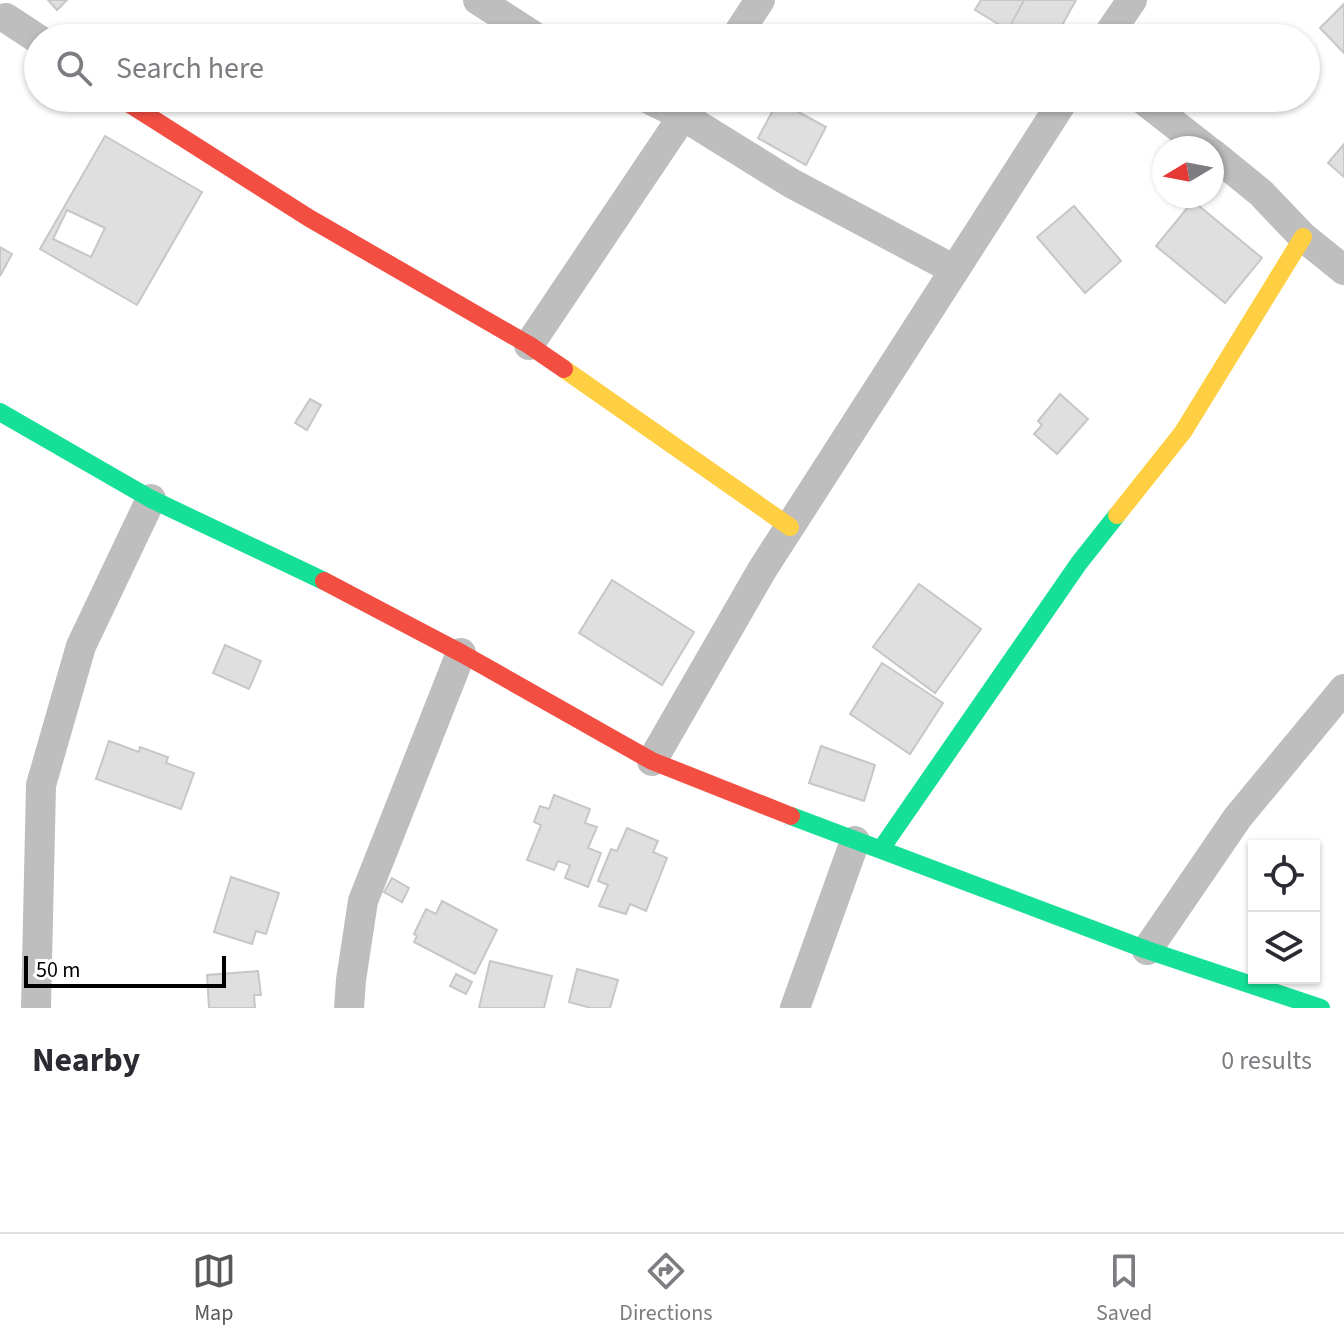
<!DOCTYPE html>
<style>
:root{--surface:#fff;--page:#f2f2f3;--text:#2b2b33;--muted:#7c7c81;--line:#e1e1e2;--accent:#595959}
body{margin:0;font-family:"Source Sans 3",sans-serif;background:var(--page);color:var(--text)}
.controls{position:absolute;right:24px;bottom:24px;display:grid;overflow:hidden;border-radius:0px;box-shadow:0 2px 6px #0004}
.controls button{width:72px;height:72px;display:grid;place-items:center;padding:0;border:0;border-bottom:2px solid var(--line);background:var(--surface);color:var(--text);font:40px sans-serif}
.compass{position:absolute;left:1152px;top:136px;width:72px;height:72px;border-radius:50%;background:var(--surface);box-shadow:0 2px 6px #0004;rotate:260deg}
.scale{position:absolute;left:24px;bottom:20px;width:202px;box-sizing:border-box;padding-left:8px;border:4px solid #000;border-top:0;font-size:22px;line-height:28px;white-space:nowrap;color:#000;-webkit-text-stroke:6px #fff;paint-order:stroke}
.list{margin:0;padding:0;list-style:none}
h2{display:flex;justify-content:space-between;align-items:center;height:104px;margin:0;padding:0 32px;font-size:34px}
h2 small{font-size:26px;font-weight:400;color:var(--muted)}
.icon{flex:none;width:44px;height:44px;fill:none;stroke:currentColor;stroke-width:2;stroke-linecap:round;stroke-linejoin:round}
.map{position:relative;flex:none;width:1344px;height:1008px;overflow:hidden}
.search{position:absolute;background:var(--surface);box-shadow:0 2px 6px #0004;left:24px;right:24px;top:24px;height:88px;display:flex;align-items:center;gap:20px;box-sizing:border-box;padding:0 28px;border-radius:44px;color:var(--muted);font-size:30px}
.sheet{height:224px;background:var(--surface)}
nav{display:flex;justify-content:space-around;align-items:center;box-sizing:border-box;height:112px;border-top:2px solid var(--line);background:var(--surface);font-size:22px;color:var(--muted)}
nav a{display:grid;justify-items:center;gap:4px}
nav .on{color:var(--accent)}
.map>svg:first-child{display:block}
.building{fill:#dfdfdf;stroke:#c7c7c7;stroke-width:2;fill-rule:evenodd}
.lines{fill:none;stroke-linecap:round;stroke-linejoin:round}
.street{stroke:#bebebe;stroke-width:30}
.fast{stroke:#16e098;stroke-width:18}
.slow{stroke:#ffcf43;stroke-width:18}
.jam{stroke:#f24e42;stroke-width:18}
</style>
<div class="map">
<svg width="1344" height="1008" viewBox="0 0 1344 1008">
<rect width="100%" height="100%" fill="#fff"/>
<g class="building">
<polygon points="48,0 67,0 57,10"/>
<polygon points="981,0 1026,0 1008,30 975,10"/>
<polygon points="1024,0 1076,0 1055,38 1022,38 1008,30"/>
<polygon points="1344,4 1344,53 1320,28"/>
<polygon points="778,101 826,127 806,165 758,138"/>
<path d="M 105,136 L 202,192 L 137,305 L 40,249 ZM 67,210 L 105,228 L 91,257 L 53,239 Z"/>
<polygon points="1344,144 1344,177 1328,163"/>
<polygon points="1193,201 1262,258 1225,303 1156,246"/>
<polygon points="1074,206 1121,261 1085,293 1037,237"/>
<polygon points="0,247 12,254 0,276"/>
<polygon points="1060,394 1088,419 1057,454 1034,434 1042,425 1038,421"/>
<polygon points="310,399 321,405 307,430 295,423"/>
<polygon points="612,580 694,632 662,685 579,633"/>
<polygon points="919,584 981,629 935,693 873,647"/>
<polygon points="225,645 261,661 249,689 213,673"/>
<polygon points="882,663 943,703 910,754 850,714"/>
<polygon points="109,741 139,752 140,747 168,757 166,763 194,773 181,809 96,779"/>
<polygon points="821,746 875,765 864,801 809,783"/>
<polygon points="554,795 590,809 585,823 597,827 588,848 601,853 588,887 565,878 570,865 558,861 554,870 527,860 541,825 534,822 540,806 549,809"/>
<polygon points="627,828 658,841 653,852 667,858 646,911 630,904 626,914 599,906 608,885 598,881 611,849 617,851"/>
<polygon points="231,877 279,893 266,934 256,931 252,944 214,932"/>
<polygon points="392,878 409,888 402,902 384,892"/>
<polygon points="442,901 497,930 475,974 414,942 417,936 414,934 426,909 436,914"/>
<polygon points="490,961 552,976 544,1008 479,1008"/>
<polygon points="577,969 618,980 610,1008 591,1008 569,1002"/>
<polygon points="258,971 261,995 254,995 255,1008 209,1008 207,975"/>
<polygon points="456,974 472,982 466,994 450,986"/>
</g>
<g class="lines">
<g class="street">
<polyline points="478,0 537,38"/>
<polyline points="6,18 38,39"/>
<polyline points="735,38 760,0"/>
<polyline points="1106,38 1132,0"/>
<polyline points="647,98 683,116 791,183 953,269"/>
<polyline points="1141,98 1205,148"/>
<polyline points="1212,153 1261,193 1303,237 1344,270"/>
<polyline points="529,345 695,98"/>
<polyline points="652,761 762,570 1065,98"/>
<polyline points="1147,950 1238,817 1344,689"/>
<polyline points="36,1008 41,785 81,646 151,499"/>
<polyline points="349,1008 351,980 363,901 461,653"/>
<polyline points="795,1008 855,841"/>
</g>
<g class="fast">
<polyline points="0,412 151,499 324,581"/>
<polyline points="791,816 1147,950 1321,1008"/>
<polyline points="881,849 1079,563 1117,515"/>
</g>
<g class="slow">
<polyline points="564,369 790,527"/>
<polyline points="1117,515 1183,432 1303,237"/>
</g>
<g class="jam">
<polyline points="120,98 309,218 529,345 564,369"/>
<polyline points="324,581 461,653 652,761 791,816"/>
</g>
</g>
</svg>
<div class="controls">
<button><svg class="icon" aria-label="locate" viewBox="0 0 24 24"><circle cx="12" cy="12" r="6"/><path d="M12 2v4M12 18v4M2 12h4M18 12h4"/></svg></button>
<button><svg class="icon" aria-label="layers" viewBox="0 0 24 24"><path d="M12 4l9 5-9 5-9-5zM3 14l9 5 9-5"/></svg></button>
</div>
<svg class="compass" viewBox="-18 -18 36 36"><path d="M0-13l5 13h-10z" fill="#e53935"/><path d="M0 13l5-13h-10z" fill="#7c7c81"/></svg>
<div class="scale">50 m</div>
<div class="search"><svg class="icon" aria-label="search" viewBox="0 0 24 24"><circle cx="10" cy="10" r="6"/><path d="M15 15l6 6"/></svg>Search here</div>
</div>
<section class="sheet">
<h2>Nearby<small>0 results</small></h2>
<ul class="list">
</ul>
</section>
<nav>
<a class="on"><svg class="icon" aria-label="map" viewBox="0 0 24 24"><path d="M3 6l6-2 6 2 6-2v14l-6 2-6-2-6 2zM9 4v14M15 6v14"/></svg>Map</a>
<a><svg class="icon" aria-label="directions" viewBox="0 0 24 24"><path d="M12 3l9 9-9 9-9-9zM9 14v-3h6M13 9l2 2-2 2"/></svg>Directions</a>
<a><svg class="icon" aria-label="saved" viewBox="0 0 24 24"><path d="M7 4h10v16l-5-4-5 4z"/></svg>Saved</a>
</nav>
